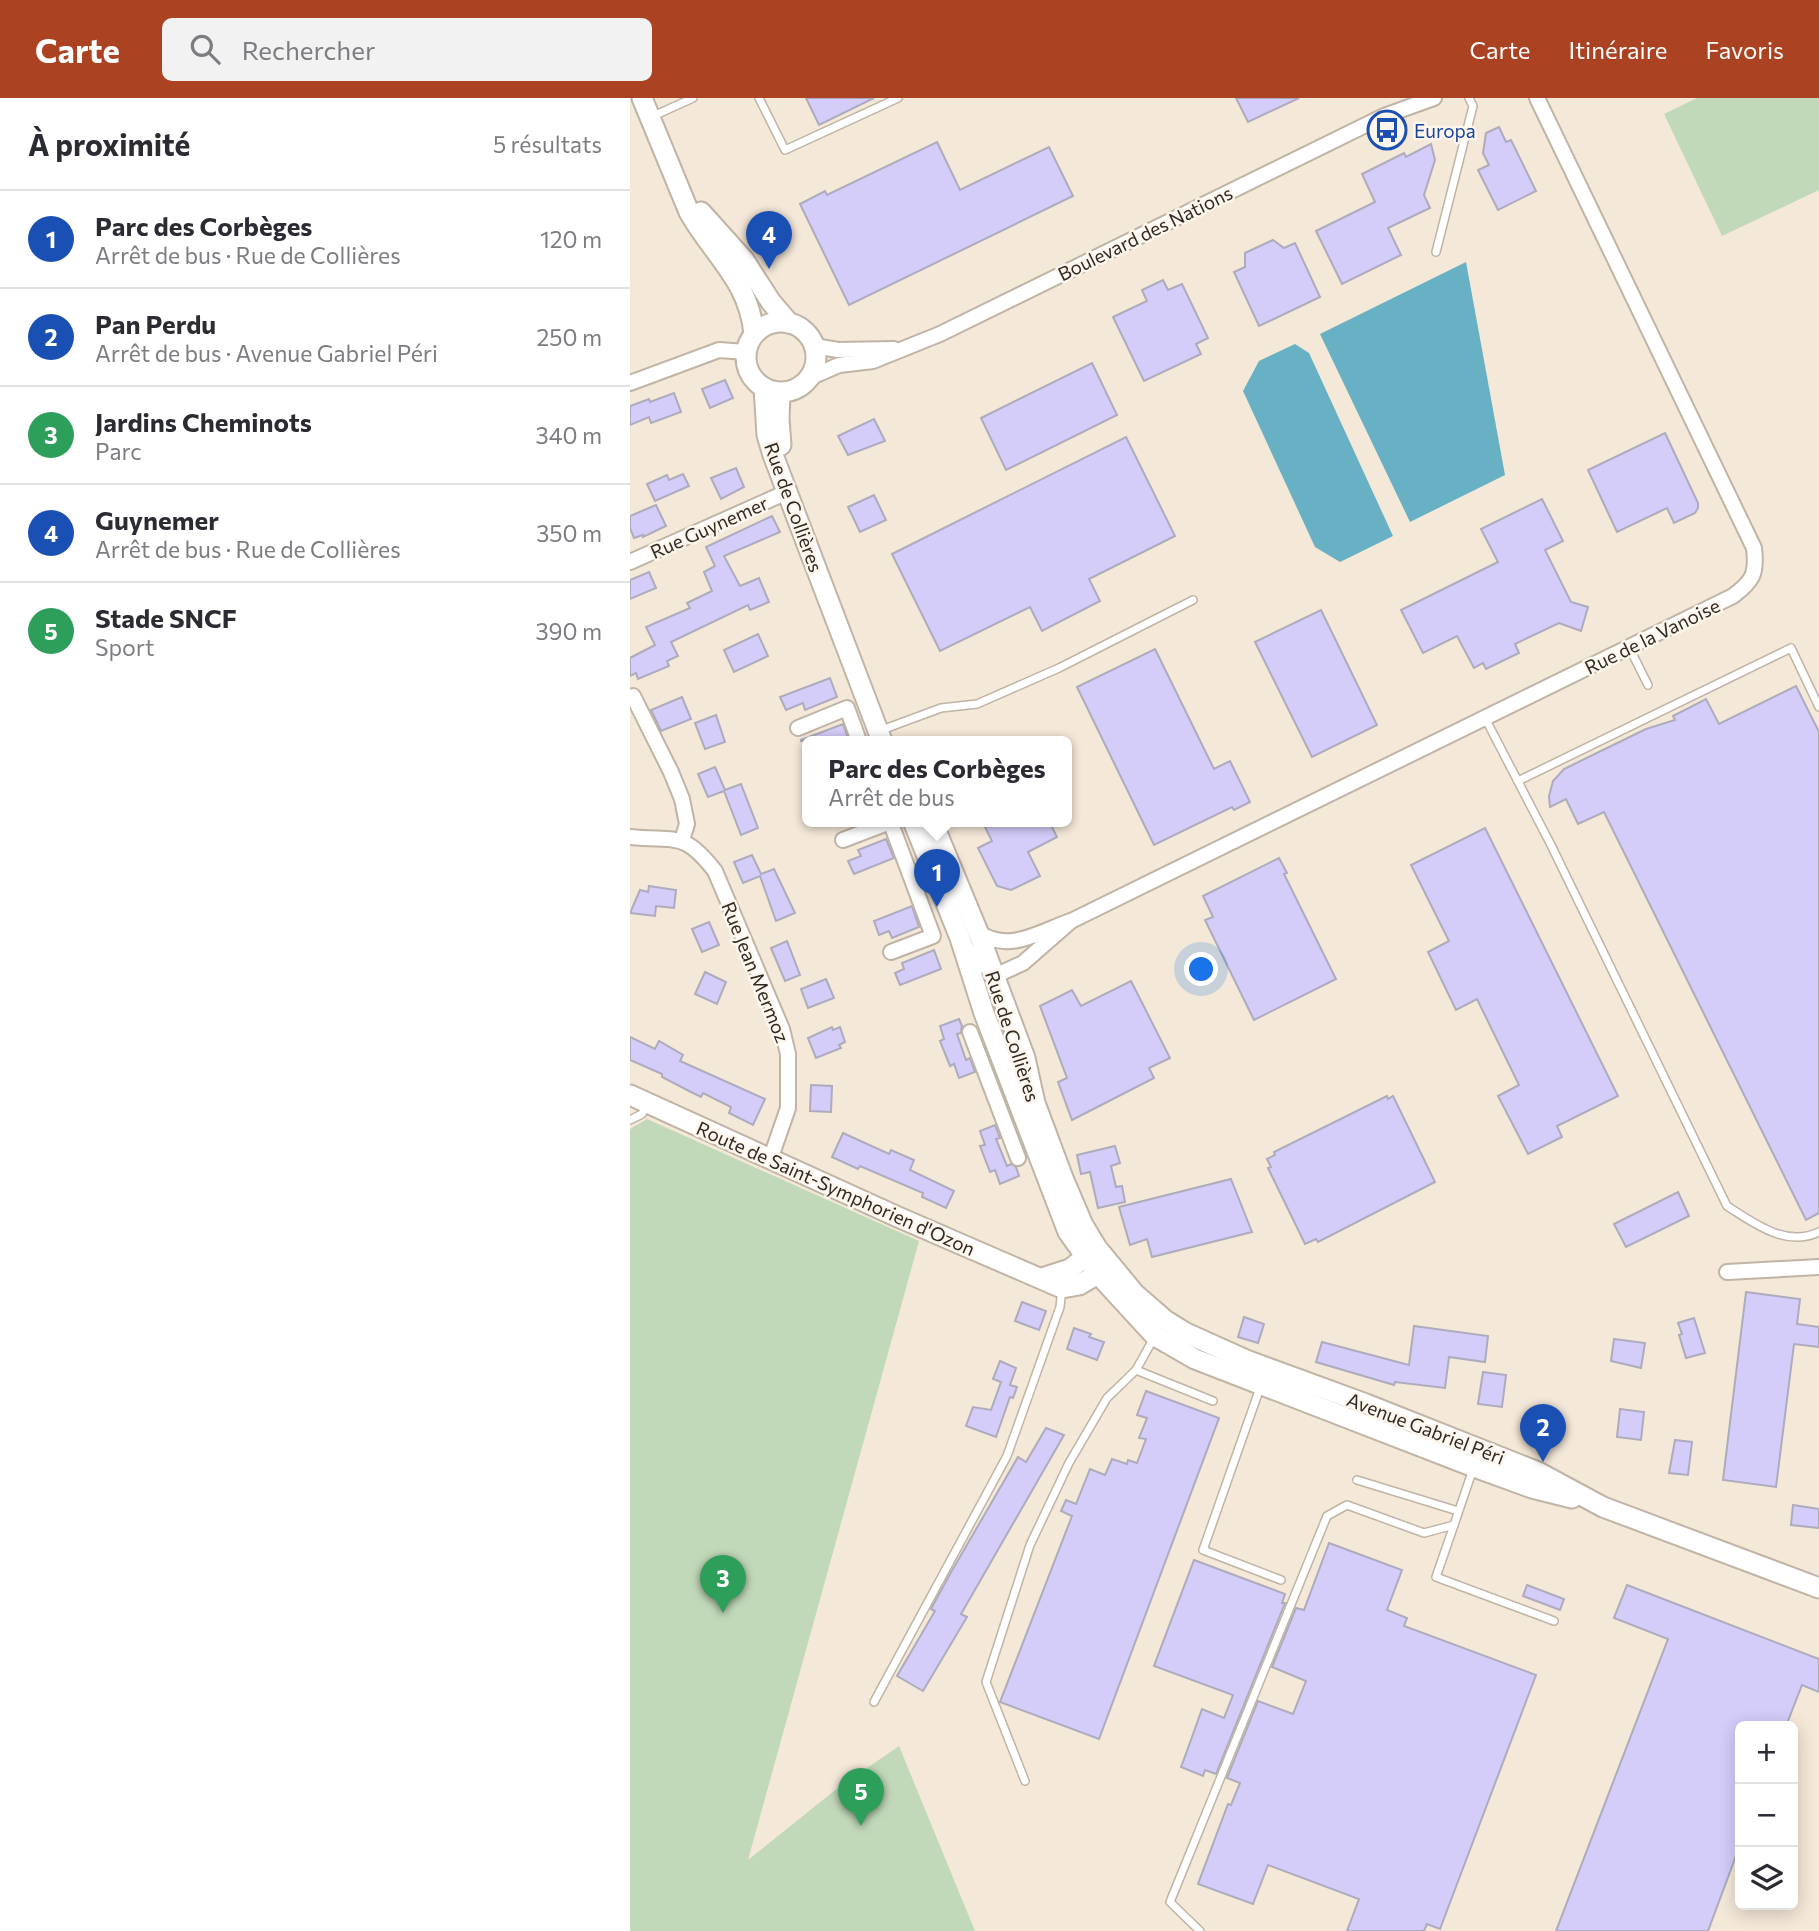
<!DOCTYPE html>
<html lang="fr">
<meta charset="utf-8">
<style>
:root{--surface:#fff;--page:#f2f2f3;--text:#2b2b33;--muted:#7c7c81;--line:#e1e1e2;--accent:#ab4322}
body{margin:0;font-family:Commissioner,sans-serif;background:var(--page);color:var(--text)}
.controls{position:absolute;right:21px;bottom:21px;display:grid;overflow:hidden;border-radius:10px;box-shadow:0 4px 18px #0003}
.controls button{width:63px;height:63px;display:grid;place-items:center;padding:0;border:0;border-bottom:2px solid var(--line);background:var(--surface);color:var(--text);font:35px sans-serif}
.you{position:absolute;left:572px;top:872px;width:24px;height:24px;margin:-18px;border:5px solid #fff;border-radius:50%;background:#1a73e8;box-shadow:0 0 0 10px #1a73e833}
.badge{display:grid;place-items:center;width:46px;height:46px;border-radius:50%;background:var(--accent);color:#fff;font-size:23px;font-weight:700}
.pin{position:absolute;translate:-50% -58px;filter:drop-shadow(0 2px 4px #0008)}
.pin::after{content:'';position:absolute;top:37px;width:24px;height:21px;background:inherit;clip-path:polygon(0 0,100% 0,50% 100%)}
.popup{position:absolute;left:172px;top:638px;width:270px;height:91px;box-sizing:border-box;display:grid;place-content:center;border-radius:10px;background:var(--surface);filter:drop-shadow(0 2px 5px #0005);font-size:23px;white-space:nowrap;color:var(--muted)}
.popup b{font-size:26px;color:var(--text)}
.popup::after{content:'';position:absolute;left:50%;top:100%;margin-left:-14px;border:14px solid transparent;border-top-color:var(--surface)}
.list{margin:0;padding:0;list-style:none}
h2{display:flex;justify-content:space-between;align-items:center;height:91px;margin:0;padding:0 28px;font-size:30px}
h2 small{font-size:23px;font-weight:400;color:var(--muted)}
.list li{display:grid;grid-template-columns:46px 1fr auto;gap:21px;align-items:center;box-sizing:border-box;height:98px;padding:0 28px;border-top:2px solid var(--line)}
.list b{display:block;font-size:26px;white-space:nowrap}
.list p{margin:0;font-size:23px;white-space:nowrap;color:var(--muted)}
.list em{font-size:23px;font-style:normal;color:var(--muted)}
.icon{flex:none;width:38px;height:38px;fill:none;stroke:currentColor;stroke-width:2;stroke-linecap:round;stroke-linejoin:round}
.map{position:relative;flex:none;width:1189px;height:1833px;overflow:hidden}
header{display:flex;align-items:center;gap:42px;box-sizing:border-box;height:98px;padding:0 35px;background:var(--accent);color:#fff}
header strong{font-size:33px}
nav{display:flex;gap:38px;margin-inline-start:auto;font-size:24px}
.search{width:490px;height:63px;background:var(--page);display:flex;align-items:center;gap:18px;box-sizing:border-box;padding:0 24px;border-radius:10px;color:var(--muted);font-size:26px}
main{display:flex}
aside{flex:1;background:var(--surface)}
.map>svg:first-child{display:block}
.green{fill:#c2d9b9}
.water{fill:#68b0c4}
.building{fill:#d4ccf9;stroke:#adabbc;stroke-width:2}
.lines{fill:none;stroke-linecap:round;stroke-linejoin:round}
.lane-casing{stroke:#c0b4a5;stroke-width:10}
.street-casing{stroke:#c0b4a5;stroke-width:18}
.secondary-casing{stroke:#c0b4a5;stroke-width:23}
.lane{stroke:#fff;stroke-width:7}
.street{stroke:#fff;stroke-width:14}
.secondary{stroke:#fff;stroke-width:19}
.labels{text-anchor:middle;dominant-baseline:central;stroke-width:5;stroke-linejoin:round;paint-order:stroke}
.transit-label{font-size:19px;fill:#164399;stroke:#fef6ec;text-anchor:start}
.street-label{font-size:19px;fill:#2e2a24;stroke:#fef6ec}
</style>
<header>
<strong>Carte</strong>
<div class="search"><svg class="icon" aria-label="search" viewBox="0 0 24 24"><circle cx="10" cy="10" r="6"/><path d="M15 15l6 6"/></svg>Rechercher</div>
<nav><a>Carte</a><a>Itinéraire</a><a>Favoris</a></nav>
</header>
<main>
<aside>
<h2>À proximité<small>5 résultats</small></h2>
<ul class="list">
<li><span class="badge" style="background:#1a4fb4">1</span><div><b>Parc des Corbèges</b><p>Arrêt de bus · Rue de Collières</p></div><em>120 m</em></li>
<li><span class="badge" style="background:#1a4fb4">2</span><div><b>Pan Perdu</b><p>Arrêt de bus · Avenue Gabriel Péri</p></div><em>250 m</em></li>
<li><span class="badge" style="background:#2e9e5b">3</span><div><b>Jardins Cheminots</b><p>Parc</p></div><em>340 m</em></li>
<li><span class="badge" style="background:#1a4fb4">4</span><div><b>Guynemer</b><p>Arrêt de bus · Rue de Collières</p></div><em>350 m</em></li>
<li><span class="badge" style="background:#2e9e5b">5</span><div><b>Stade SNCF</b><p>Sport</p></div><em>390 m</em></li>
</ul>
</aside>
<div class="map">
<svg width="1189" height="1833" viewBox="0 0 1189 1833">
<rect width="100%" height="100%" fill="#f4e8d8"/>
<g class="green">
<polygon points="1067,0 1189,0 1189,92 1092,138 1034,16"/>
<polygon points="17,1021 289,1143 118,1762 204,1693 269,1648 345,1833 0,1833 0,1031"/>
</g>
<g class="water">
<polygon points="836,164 875,377 780,424 690,236"/>
<polygon points="665,246 679,255 763,438 710,464 685,449 613,293 629,263"/>
</g>
<g class="building">
<polygon points="176,0 244,0 189,27"/>
<polygon points="606,0 669,0 618,24"/>
<polygon points="869,29 876,44 881,42 906,93 868,112 848,72 859,67 853,55 856,35"/>
<polygon points="307,44 330,92 419,49 443,98 219,207 170,106 195,93 197,97"/>
<polygon points="801,46 805,62 794,97 800,110 758,130 771,157 712,186 686,133 745,104 732,76 774,55 776,59"/>
<polygon points="643,142 654,150 665,145 690,199 629,228 604,174 615,169 615,155"/>
<polygon points="533,182 538,192 552,186 578,240 566,246 571,256 514,283 483,219 517,203 512,192"/>
<polygon points="462,265 487,317 376,372 351,320"/>
<polygon points="95,282 103,300 80,310 72,291"/>
<polygon points="44,295 51,314 21,325 19,319 0,327 0,308 19,301 20,304"/>
<polygon points="244,321 255,343 218,357 208,338"/>
<polygon points="1035,335 1068,405 1068,410 1065,415 1044,425 1037,410 987,434 958,372"/>
<polygon points="496,339 545,438 459,481 470,503 412,533 400,509 310,553 262,456"/>
<polygon points="106,370 114,389 91,401 81,380"/>
<polygon points="53,376 59,388 25,403 17,386 37,377 39,382"/>
<polygon points="244,397 256,422 230,434 218,409"/>
<polygon points="912,401 933,443 915,452 941,504 958,509 951,533 929,525 885,546 889,555 856,571 853,565 844,570 827,538 793,555 771,512 868,464 851,431"/>
<polygon points="26,407 36,428 13,439 13,437 4,440 0,430 0,418"/>
<polygon points="142,418 150,434 94,458 110,488 129,480 139,504 120,512 118,507 41,544 48,558 37,563 39,568 8,581 6,575 0,578 0,560 25,547 16,529 60,510 57,505 82,493 74,474 85,468 76,449"/>
<polygon points="19,474 26,490 0,501 0,482"/>
<polygon points="691,512 747,627 682,659 625,544"/>
<polygon points="128,536 138,558 104,574 94,552"/>
<polygon points="525,551 584,671 600,663 620,704 604,712 602,709 524,747 447,589"/>
<polygon points="200,580 207,599 175,612 173,605 156,612 150,599"/>
<polygon points="1166,588 1189,634 1189,1115 1176,1122 974,714 948,726 936,701 920,709 919,698 923,683 934,671 1016,631 1045,622 1043,618 1076,601 1089,626"/>
<polygon points="52,599 61,621 31,633 21,612"/>
<polygon points="86,617 95,644 75,651 65,625"/>
<polygon points="213,626 219,643 171,643 171,642"/>
<polygon points="85,669 95,692 111,686 128,730 111,737 94,693 78,699 68,676"/>
<polygon points="352,723 419,723 427,739 398,754 410,778 381,792 367,788 348,750 362,743"/>
<polygon points="855,730 988,998 927,1028 932,1039 898,1056 868,998 889,987 847,901 826,912 798,854 819,843 781,767"/>
<polygon points="256,741 264,760 224,776 218,763 231,758 228,752"/>
<polygon points="122,757 131,776 144,771 165,815 146,823 130,778 113,785 104,764"/>
<polygon points="649,760 657,775 654,776 706,881 624,922 575,822 583,819 573,798"/>
<polygon points="19,788 46,792 44,810 26,808 25,818 0,815 10,792 18,794"/>
<polygon points="282,808 289,829 262,840 259,833 249,837 244,823"/>
<polygon points="79,824 89,847 72,854 62,831"/>
<polygon points="157,843 170,877 155,883 141,850"/>
<polygon points="304,852 311,871 270,887 265,875 274,871 272,865"/>
<polygon points="75,874 96,884 87,906 65,896"/>
<polygon points="196,881 204,900 178,910 171,891"/>
<polygon points="501,883 540,960 519,970 524,980 442,1022 428,984 437,980 410,908 442,892 451,908"/>
<polygon points="329,921 332,928 331,935 327,936 336,962 340,960 345,974 329,980 324,966 320,968 310,943 314,941 310,928"/>
<polygon points="202,929 203,932 210,929 215,944 209,947 211,950 186,960 178,940"/>
<polygon points="0,939 25,951 29,943 53,957 50,963 135,1001 123,1027 99,1015 101,1009 73,995 71,999 59,993 32,979 32,976 0,962"/>
<polygon points="181,987 202,988 201,1014 180,1013"/>
<polygon points="757,998 758,1001 763,998 805,1084 688,1144 686,1141 675,1146 638,1070 641,1069 637,1061 645,1057 644,1054"/>
<polygon points="365,1027 370,1040 366,1041 377,1068 381,1066 386,1069 389,1078 370,1086 365,1072 360,1074 350,1048 355,1047 350,1033"/>
<polygon points="213,1035 259,1056 261,1052 284,1062 280,1072 324,1093 316,1110 292,1099 293,1095 230,1068 228,1071 202,1059"/>
<polygon points="485,1048 490,1065 481,1068 486,1089 492,1088 495,1104 468,1110 460,1074 451,1076 447,1057"/>
<polygon points="601,1081 622,1134 522,1159 517,1141 500,1147 489,1109"/>
<polygon points="1048,1094 1059,1118 996,1149 984,1126"/>
<polygon points="1116,1194 1170,1201 1167,1226 1189,1229 1189,1249 1164,1246 1146,1389 1093,1382"/>
<polygon points="392,1204 416,1213 409,1232 385,1223"/>
<polygon points="614,1219 634,1226 628,1245 608,1239"/>
<polygon points="1064,1220 1075,1255 1056,1260 1049,1237 1052,1236 1048,1225"/>
<polygon points="784,1228 858,1238 855,1264 819,1259 815,1290 765,1284 764,1287 686,1264 692,1244 779,1267"/>
<polygon points="444,1230 461,1236 459,1239 474,1244 467,1262 437,1251"/>
<polygon points="984,1241 1015,1245 1011,1270 981,1263"/>
<polygon points="370,1263 386,1270 380,1287 387,1289 383,1300 380,1299 366,1339 336,1328 343,1309 361,1312 371,1284 363,1281"/>
<polygon points="853,1274 876,1277 872,1309 848,1306"/>
<polygon points="516,1293 589,1320 469,1641 370,1604 442,1418 431,1413 436,1402 446,1406 460,1371 475,1377 482,1361 497,1366 498,1362 507,1365 516,1341 509,1340 517,1320 507,1317"/>
<polygon points="990,1311 1014,1314 1011,1342 987,1339"/>
<polygon points="416,1330 434,1337 331,1516 337,1519 293,1593 267,1578 305,1513 301,1511 320,1476 388,1359 396,1364"/>
<polygon points="1045,1342 1062,1344 1058,1377 1039,1375"/>
<polygon points="1163,1407 1189,1411 1189,1430 1161,1427"/>
<polygon points="699,1445 772,1472 757,1512 777,1520 774,1528 906,1577 810,1831 797,1826 794,1833 717,1833 729,1801 638,1767 623,1806 568,1786 598,1706 601,1707 610,1685 597,1680 628,1603 663,1616 676,1583 642,1569 666,1510 674,1512"/>
<polygon points="564,1462 655,1496 652,1505 655,1505 586,1676 575,1672 573,1678 551,1669 557,1653 572,1611 594,1620 603,1597 524,1568"/>
<polygon points="897,1487 934,1501 930,1512 893,1498"/>
<polygon points="997,1487 1189,1561 1189,1594 1172,1587 1156,1628 1110,1628 1110,1747 1078,1833 926,1833 1038,1541 984,1520"/>
</g>
<g class="lines">
<defs>
<g id="lane">
<polyline points="129,0 155,52 268,0"/>
<polyline points="21,19 63,0"/>
<polyline points="806,154 843,8 839,0"/>
<polyline points="999,549 1018,587"/>
<path d="M 855,620 L 921,747 L 1097,1108 C 1124,1125 1156,1150 1189,1134"/>
<polyline points="257,630 311,610 347,606 429,570 563,502"/>
<polyline points="888,683 1161,550 1189,609"/>
<polyline points="0,1022 12,1016 17,1006"/>
<polyline points="506,1272 583,1303"/>
<polyline points="631,1287 573,1452 651,1482"/>
<polyline points="727,1382 828,1413"/>
<polyline points="824,1427 806,1479 924,1523"/>
<polyline points="244,1604 377,1358 430,1209 432,1190"/>
<polyline points="395,1683 356,1584 400,1447 439,1365 477,1300 506,1272 525,1238"/>
<polyline points="570,1833 540,1804 697,1418 717,1407 794,1435 824,1427 843,1371"/>
</g>
<g id="street">
<polyline points="184,248 208,252 264,251"/>
<polyline points="179,280 209,267 243,263 310,236 754,18 804,0"/>
<polyline points="0,285 89,252 116,254"/>
<polyline points="0,464 157,394"/>
<polyline points="3,598 41,674 52,701 57,726 52,742"/>
<polyline points="168,630 217,610 229,643"/>
<polyline points="260,723 303,838 261,854"/>
<path d="M 0,739 C 46,744 53,732 85,773 L 152,931 L 158,956 L 158,1010 L 140,1062"/>
<polyline points="213,742 260,724"/>
<path d="M 441,823 L 1103,498 C 1123,483 1127,476 1124,450 L 907,0"/>
<path d="M 336,850 C 345,864 355,870 371,875 L 393,865 L 441,823 C 411,833 379,856 348,834"/>
<polyline points="340,934 388,1060"/>
<polyline points="1097,1174 1189,1169"/>
</g>
<g id="secondary">
<path d="M 12,0 L 59,114 C 84,158 119,183 124,236"/>
<polyline points="71,114 114,162 141,204 159,225"/>
<circle cx="151" cy="259" r="35"/>
<polyline points="134,290 137,337 143,357 252,643"/>
<polyline points="150,295 149,321 151,347"/>
<polyline points="283,723 330,840 354,915 438,1134 469,1177 525,1238 565,1261 844,1369 902,1390 942,1400"/>
<polyline points="302,723 348,834 395,960 405,1005 433,1080 453,1127 467,1150 505,1196 535,1222 556,1235 616,1262 736,1306 908,1374 973,1409 1189,1490"/>
<polyline points="0,997 268,1119 432,1190 449,1187 478,1170"/>
<polyline points="412,1180 440,1171 463,1153"/>
</g>
</defs>
<use href="#lane" class="lane-casing"/>
<use href="#street" class="street-casing"/>
<use href="#secondary" class="secondary-casing"/>
<use href="#lane" class="lane"/>
<use href="#street" class="street"/>
<use href="#secondary" class="secondary"/>
</g>
<defs>
<symbol id="bus-ring" viewBox="-11 -11 22 22"><circle r="9.5" fill="#fef6ec" stroke="#1a4fb4" stroke-width="1.5"/><path d="M-5-6H5V4H4V6H2V4H-2V6H-4V4H-5ZM-3.5-4V0h7V-4ZM-3.5 1.2v1.5H-2V1.2ZM2 1.2v1.5H3.5V1.2Z" fill="#1a4fb4"/></symbol>
</defs>
<g fill-rule="evenodd">
<use href="#bus-ring" x="735" y="10" width="44" height="44"/>
</g>
<g class="labels">
<g class="transit-label">
<text x="784" y="32">Europa</text>
</g>
<g class="street-label">
<text transform="translate(515 135) rotate(-26)">Boulevard des Nations</text>
<text transform="translate(164 409) rotate(70)">Rue de Collières</text>
<text transform="translate(79 429) rotate(-24)">Rue Guynemer</text>
<text transform="translate(1022 538) rotate(-26)">Rue de la Vanoise</text>
<text transform="translate(126 874) rotate(68)">Rue Jean Mermoz</text>
<text transform="translate(383 938) rotate(72)">Rue de Collières</text>
<text transform="translate(206 1090) rotate(24)">Route de Saint-Symphorien d'Ozon</text>
<text transform="translate(796 1330) rotate(21)">Avenue Gabriel Péri</text>
</g>
</g>
</svg>
<div class="controls">
<button>+</button>
<button>−</button>
<button><svg class="icon" aria-label="layers" viewBox="0 0 24 24"><path d="M12 4l9 5-9 5-9-5zM3 14l9 5 9-5"/></svg></button>
</div>
<div class="you"></div>
<div class="pin badge" style="left:307px;top:809px;background:#1a4fb4">1</div>
<div class="popup"><b>Parc des Corbèges</b>Arrêt de bus</div>
<div class="pin badge" style="left:913px;top:1364px;background:#1a4fb4">2</div>
<div class="pin badge" style="left:93px;top:1515px;background:#2e9e5b">3</div>
<div class="pin badge" style="left:139px;top:171px;background:#1a4fb4">4</div>
<div class="pin badge" style="left:231px;top:1728px;background:#2e9e5b">5</div>
</div>
</main>
